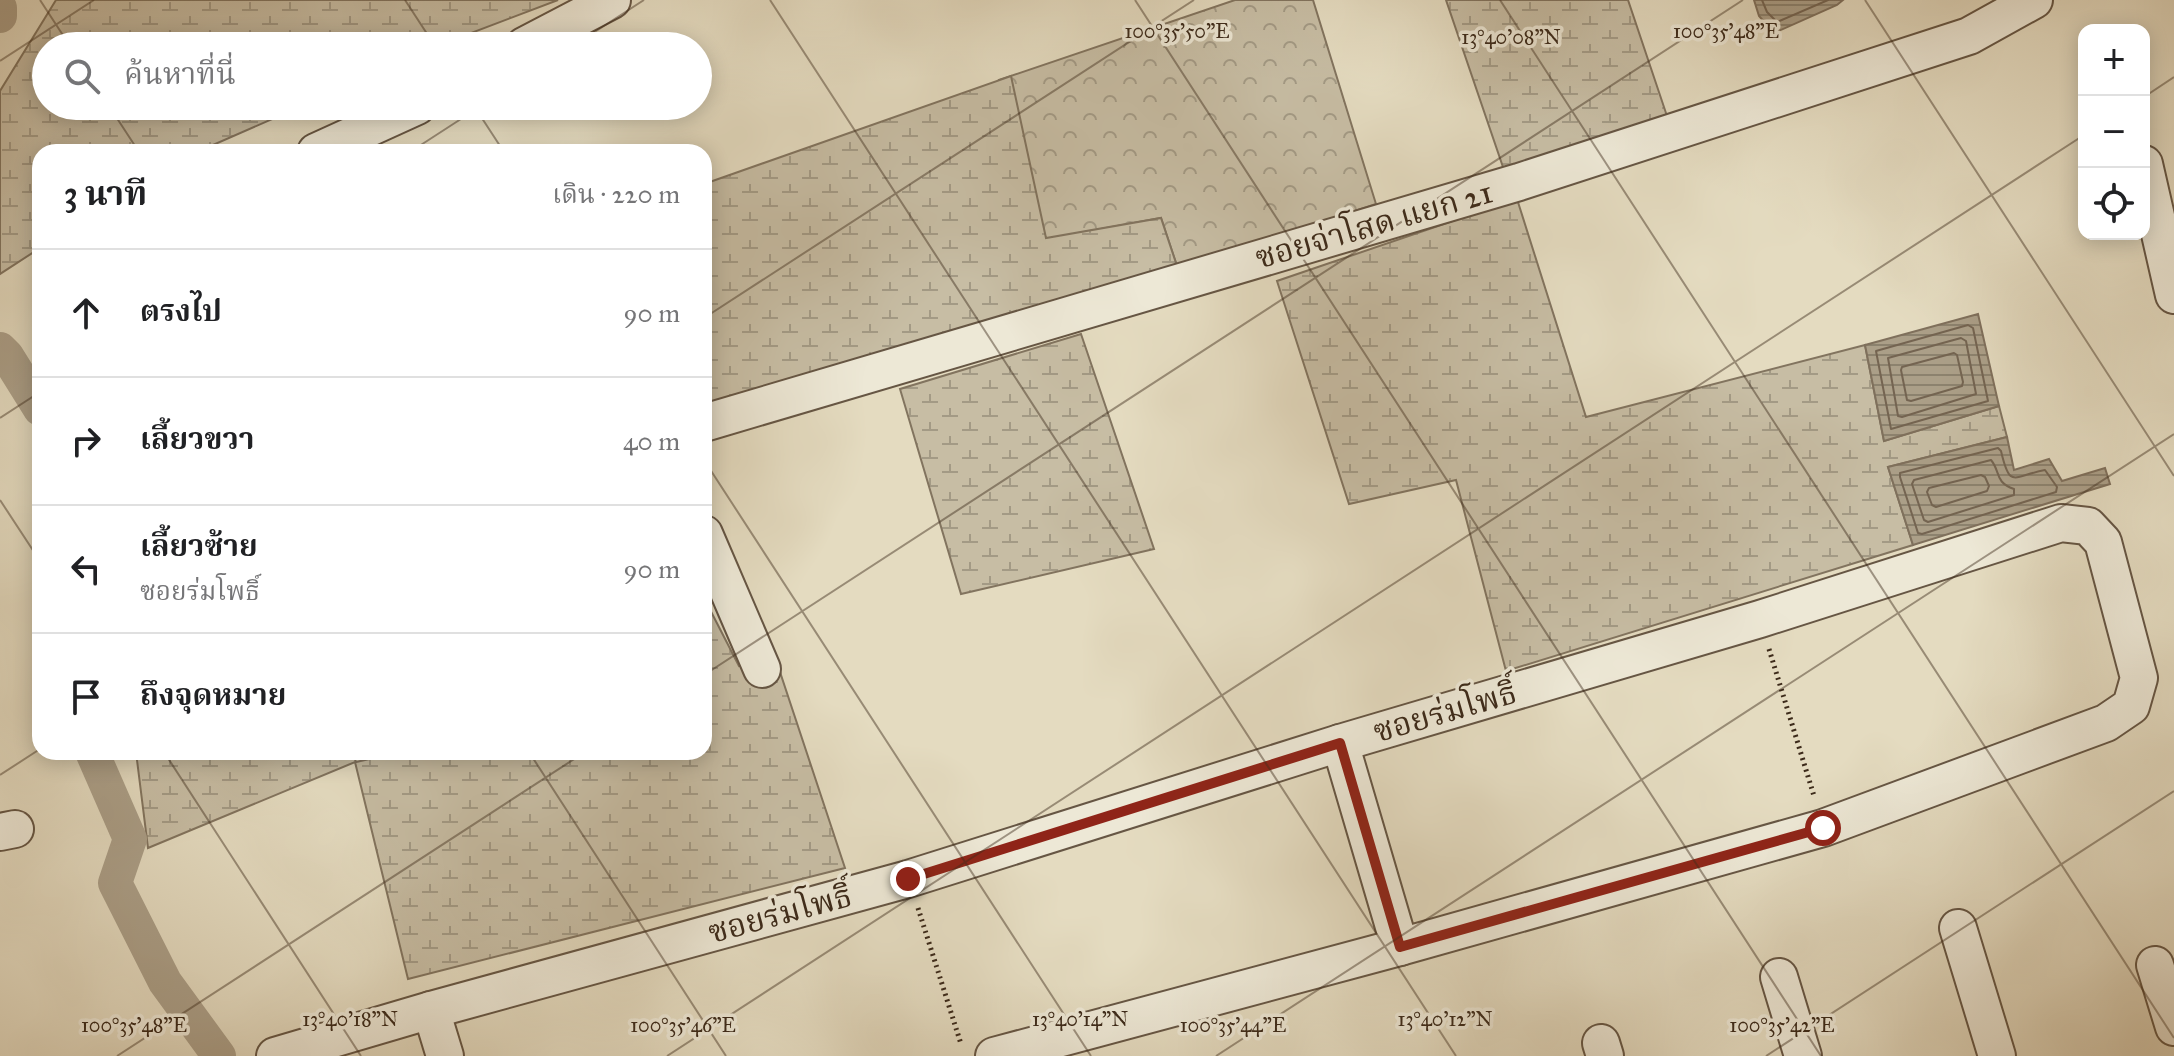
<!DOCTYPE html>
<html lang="th">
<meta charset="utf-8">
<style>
:root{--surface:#fff;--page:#f6f6f6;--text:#202124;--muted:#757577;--line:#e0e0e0}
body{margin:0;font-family:"IM FELL Great Primer","Noto Serif Thai",serif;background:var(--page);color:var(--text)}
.controls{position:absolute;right:24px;top:24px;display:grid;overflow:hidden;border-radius:16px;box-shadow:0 4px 20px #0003}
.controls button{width:72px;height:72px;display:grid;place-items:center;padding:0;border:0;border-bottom:2px solid var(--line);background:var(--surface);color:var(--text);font:40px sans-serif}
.stop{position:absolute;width:24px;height:24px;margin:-18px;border:6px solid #8f2418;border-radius:50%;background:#fff}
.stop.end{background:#8f2418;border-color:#fff;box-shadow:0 2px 8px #0008}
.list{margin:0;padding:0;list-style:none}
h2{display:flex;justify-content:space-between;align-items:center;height:104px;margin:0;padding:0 32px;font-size:34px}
h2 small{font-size:26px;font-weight:400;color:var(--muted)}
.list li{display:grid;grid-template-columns:52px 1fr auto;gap:24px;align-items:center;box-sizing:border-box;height:128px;padding:0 32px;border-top:2px solid var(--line)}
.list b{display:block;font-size:30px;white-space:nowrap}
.list p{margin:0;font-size:26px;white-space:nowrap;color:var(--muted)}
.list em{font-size:26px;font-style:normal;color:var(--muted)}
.icon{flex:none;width:44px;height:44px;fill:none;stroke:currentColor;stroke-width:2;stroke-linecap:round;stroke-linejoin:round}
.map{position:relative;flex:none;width:2174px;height:1056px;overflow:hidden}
.search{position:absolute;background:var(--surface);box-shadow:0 4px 20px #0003;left:32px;top:32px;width:680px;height:88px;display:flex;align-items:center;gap:20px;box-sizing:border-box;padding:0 28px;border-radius:44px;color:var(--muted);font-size:30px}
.panel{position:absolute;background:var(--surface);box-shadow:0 4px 20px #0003;left:32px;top:144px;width:680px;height:616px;border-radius:24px}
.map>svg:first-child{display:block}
.forest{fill:url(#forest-crowns);stroke:#82745f;stroke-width:2}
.wetland{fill:url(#wetland-marsh);stroke:#82745f;stroke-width:2}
.water{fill:url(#water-rules);stroke:#7f705c;stroke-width:2}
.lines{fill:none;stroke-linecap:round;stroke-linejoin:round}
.shore{stroke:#746451;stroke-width:2}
.canal{stroke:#ab9f88;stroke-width:34}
.minor-casing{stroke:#665644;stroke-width:40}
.path{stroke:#3c2a1a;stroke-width:5;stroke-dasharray:2 4;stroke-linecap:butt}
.minor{stroke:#ede8d6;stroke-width:36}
.route{stroke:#8f2418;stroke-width:10}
.ticks{fill:none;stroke:#3c2a1a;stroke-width:2;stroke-opacity:0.45}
.labels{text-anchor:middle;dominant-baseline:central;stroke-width:7;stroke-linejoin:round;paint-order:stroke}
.street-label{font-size:32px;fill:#3c2a1a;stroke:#ede8d6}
.ticks-label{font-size:20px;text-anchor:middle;fill:#3c2a1a;stroke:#ede8d6;stroke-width:7;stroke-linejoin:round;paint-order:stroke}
</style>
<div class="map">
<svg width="2174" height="1056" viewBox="0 0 2174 1056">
<defs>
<pattern id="forest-crowns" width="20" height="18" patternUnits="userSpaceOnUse" patternTransform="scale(2)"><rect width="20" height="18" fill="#c7bda4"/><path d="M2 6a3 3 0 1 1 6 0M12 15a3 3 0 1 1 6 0" fill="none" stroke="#a39a85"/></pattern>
<pattern id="wetland-marsh" width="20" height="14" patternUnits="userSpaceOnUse" patternTransform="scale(2)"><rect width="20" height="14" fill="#c7bda4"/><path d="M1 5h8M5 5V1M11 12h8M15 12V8" fill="none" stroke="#a39a85"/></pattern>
<pattern id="water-rules" width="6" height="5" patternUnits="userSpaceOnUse" patternTransform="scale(2)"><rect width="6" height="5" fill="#ab9f88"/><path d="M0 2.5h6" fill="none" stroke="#8c826e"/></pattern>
</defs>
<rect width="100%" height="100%" fill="#e4dbc0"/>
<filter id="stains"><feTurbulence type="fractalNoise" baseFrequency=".0025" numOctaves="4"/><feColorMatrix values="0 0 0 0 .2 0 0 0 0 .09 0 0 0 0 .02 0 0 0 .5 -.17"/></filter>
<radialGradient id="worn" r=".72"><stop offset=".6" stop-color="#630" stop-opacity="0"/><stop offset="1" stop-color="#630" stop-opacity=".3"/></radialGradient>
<polygon class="forest" points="1235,0 1313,0 1376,204 1178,269 1161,218 1046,239 999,80"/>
<g class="wetland">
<polygon points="56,0 558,0 437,46 46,46 46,106 302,106 197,152 40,152 40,248 0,274 0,91"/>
<polygon points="1446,0 1628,0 1667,116 1504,170"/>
<polygon points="1011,76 1046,238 1161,218 1178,269 704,406 704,184"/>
<polygon points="1517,199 1586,417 1865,345 1884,441 1999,406 2007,437 1888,467 1913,545 1506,671 1456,480 1349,504 1277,281"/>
<polygon points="1081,334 1154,549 961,594 900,389"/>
<polygon points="704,598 739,666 775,657 845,868 408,979 355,762 148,848 136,752 352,752 356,762 400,752 704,752"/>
</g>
<g class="water">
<polygon points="1754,0 1843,0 1837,5 1774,33 1759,16"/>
<polygon points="1978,314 1999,406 1884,441 1865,345"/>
<polygon points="2007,437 2014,470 2049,459 2062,481 2105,468 2110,484 1913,545 1888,467"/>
</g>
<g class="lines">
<g class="shore">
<polyline points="1762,0 1767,12 1777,22 1828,0"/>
<polygon points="1968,325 1973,328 1988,401 1891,429 1876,351"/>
<polygon points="1961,338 1966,341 1976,394 1902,417 1898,416 1888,358"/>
<polygon points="1954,353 1957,355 1963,382 1962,386 1911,401 1907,400 1901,370 1902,367"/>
<path d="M 1998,448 L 2001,451 C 2010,490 2013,476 2045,470 L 2057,487 L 2056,492 L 1922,534 L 1918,533 L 1900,477 L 1900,473 Z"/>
<path d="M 1991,460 C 2001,472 1994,482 2014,489 L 2014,495 L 1928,522 L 1924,520 L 1912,484 L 1914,480 Z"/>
<polygon points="1981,475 1985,477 1989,486 1987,491 1936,507 1932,505 1927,492 1929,488"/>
</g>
<g class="canal">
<polyline points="0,8 0,16"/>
<polyline points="0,349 7,356 40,409"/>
<polyline points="92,752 130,839 115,883 165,982 219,1056"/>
</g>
<defs>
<g id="minor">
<polyline points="524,46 612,0"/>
<polyline points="316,152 417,106"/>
<polyline points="2144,164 2174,295"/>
<polyline points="704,423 1519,182 1969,36 2034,0"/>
<polyline points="704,534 762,669"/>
<polyline points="1340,743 1400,947"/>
<polyline points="0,832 15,829"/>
<polyline points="1958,928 1997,1056"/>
<polyline points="2155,965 2174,1027"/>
<polyline points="1779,977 1803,1056"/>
<polyline points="431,1010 445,1056"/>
<polyline points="1601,1043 1605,1056"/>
<polyline points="275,1056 431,1010 908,879 1340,743 1760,619 2061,523 2088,526 2103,542 2139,678 2131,706 2106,723 1823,828 1400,947 994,1056"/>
</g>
</defs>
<use href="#minor" class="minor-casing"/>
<g class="path">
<polyline points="1769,649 1814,796"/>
<polyline points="918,908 961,1044"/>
</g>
<use href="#minor" class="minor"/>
</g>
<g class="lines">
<polyline class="route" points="908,879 1340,743 1400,947 1823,828"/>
</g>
<path class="ticks" d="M 40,0 L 70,46M 405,0 L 435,46M 770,0 L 1456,1056M 1135,0 L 1821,1056M 1500,0 L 2174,1038M 1865,0 L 2174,476M 573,46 L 644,0M 0,61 L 94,0M 2144,97 L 2174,77M 109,106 L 139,152M 474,106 L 504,152M 410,152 L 481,106M 704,318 L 1194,0M 0,418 L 40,392M 704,460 L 1091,1056M 0,500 L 40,561M 704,675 L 1743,0M 164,752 L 361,1056M 529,752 L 726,1056M 0,775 L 40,749M 117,1056 L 585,752M 667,1056 L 2084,135M 1216,1056 L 2174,434M 1766,1056 L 2174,791"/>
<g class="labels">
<g class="street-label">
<text transform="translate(1374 225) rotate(-16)">ซอยจ่าโสด แยก 21</text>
<text transform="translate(1445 712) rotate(-16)">ซอยร่มโพธิ์</text>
<text transform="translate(780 914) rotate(-15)">ซอยร่มโพธิ์</text>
</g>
</g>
<g class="ticks-label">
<text x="1177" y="38">100°35'50"E</text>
<text x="1726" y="38">100°35'48"E</text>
<text x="1511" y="44">13°40'08"N</text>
<text x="350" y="1026">13°40'18"N</text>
<text x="1080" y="1026">13°40'14"N</text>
<text x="1445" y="1026">13°40'12"N</text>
<text x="134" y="1032">100°35'48"E</text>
<text x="683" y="1032">100°35'46"E</text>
<text x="1233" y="1032">100°35'44"E</text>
<text x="1782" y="1032">100°35'42"E</text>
</g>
<rect width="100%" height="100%" filter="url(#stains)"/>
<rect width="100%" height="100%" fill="url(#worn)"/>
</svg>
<div class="controls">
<button>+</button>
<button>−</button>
<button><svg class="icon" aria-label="locate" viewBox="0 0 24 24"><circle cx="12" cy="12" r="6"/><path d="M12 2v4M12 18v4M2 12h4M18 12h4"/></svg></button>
</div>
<div class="stop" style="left:1823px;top:828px"></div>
<div class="stop end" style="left:908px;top:879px"></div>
<div class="search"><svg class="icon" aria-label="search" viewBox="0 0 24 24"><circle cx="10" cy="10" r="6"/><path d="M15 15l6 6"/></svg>ค้นหาที่นี่</div>
<section class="panel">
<h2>3 นาที<small>เดิน · 220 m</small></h2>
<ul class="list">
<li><svg class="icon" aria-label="ahead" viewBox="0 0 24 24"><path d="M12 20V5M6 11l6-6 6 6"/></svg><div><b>ตรงไป</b></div><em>90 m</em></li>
<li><svg class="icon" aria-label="right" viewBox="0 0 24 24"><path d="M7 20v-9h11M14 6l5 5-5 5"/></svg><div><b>เลี้ยวขวา</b></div><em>40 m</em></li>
<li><svg class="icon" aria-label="left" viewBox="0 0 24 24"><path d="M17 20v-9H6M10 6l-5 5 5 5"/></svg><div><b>เลี้ยวซ้าย</b><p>ซอยร่มโพธิ์</p></div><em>90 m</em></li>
<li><svg class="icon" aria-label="arrive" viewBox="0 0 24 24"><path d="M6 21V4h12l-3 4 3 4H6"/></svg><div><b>ถึงจุดหมาย</b></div></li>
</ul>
</section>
</div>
